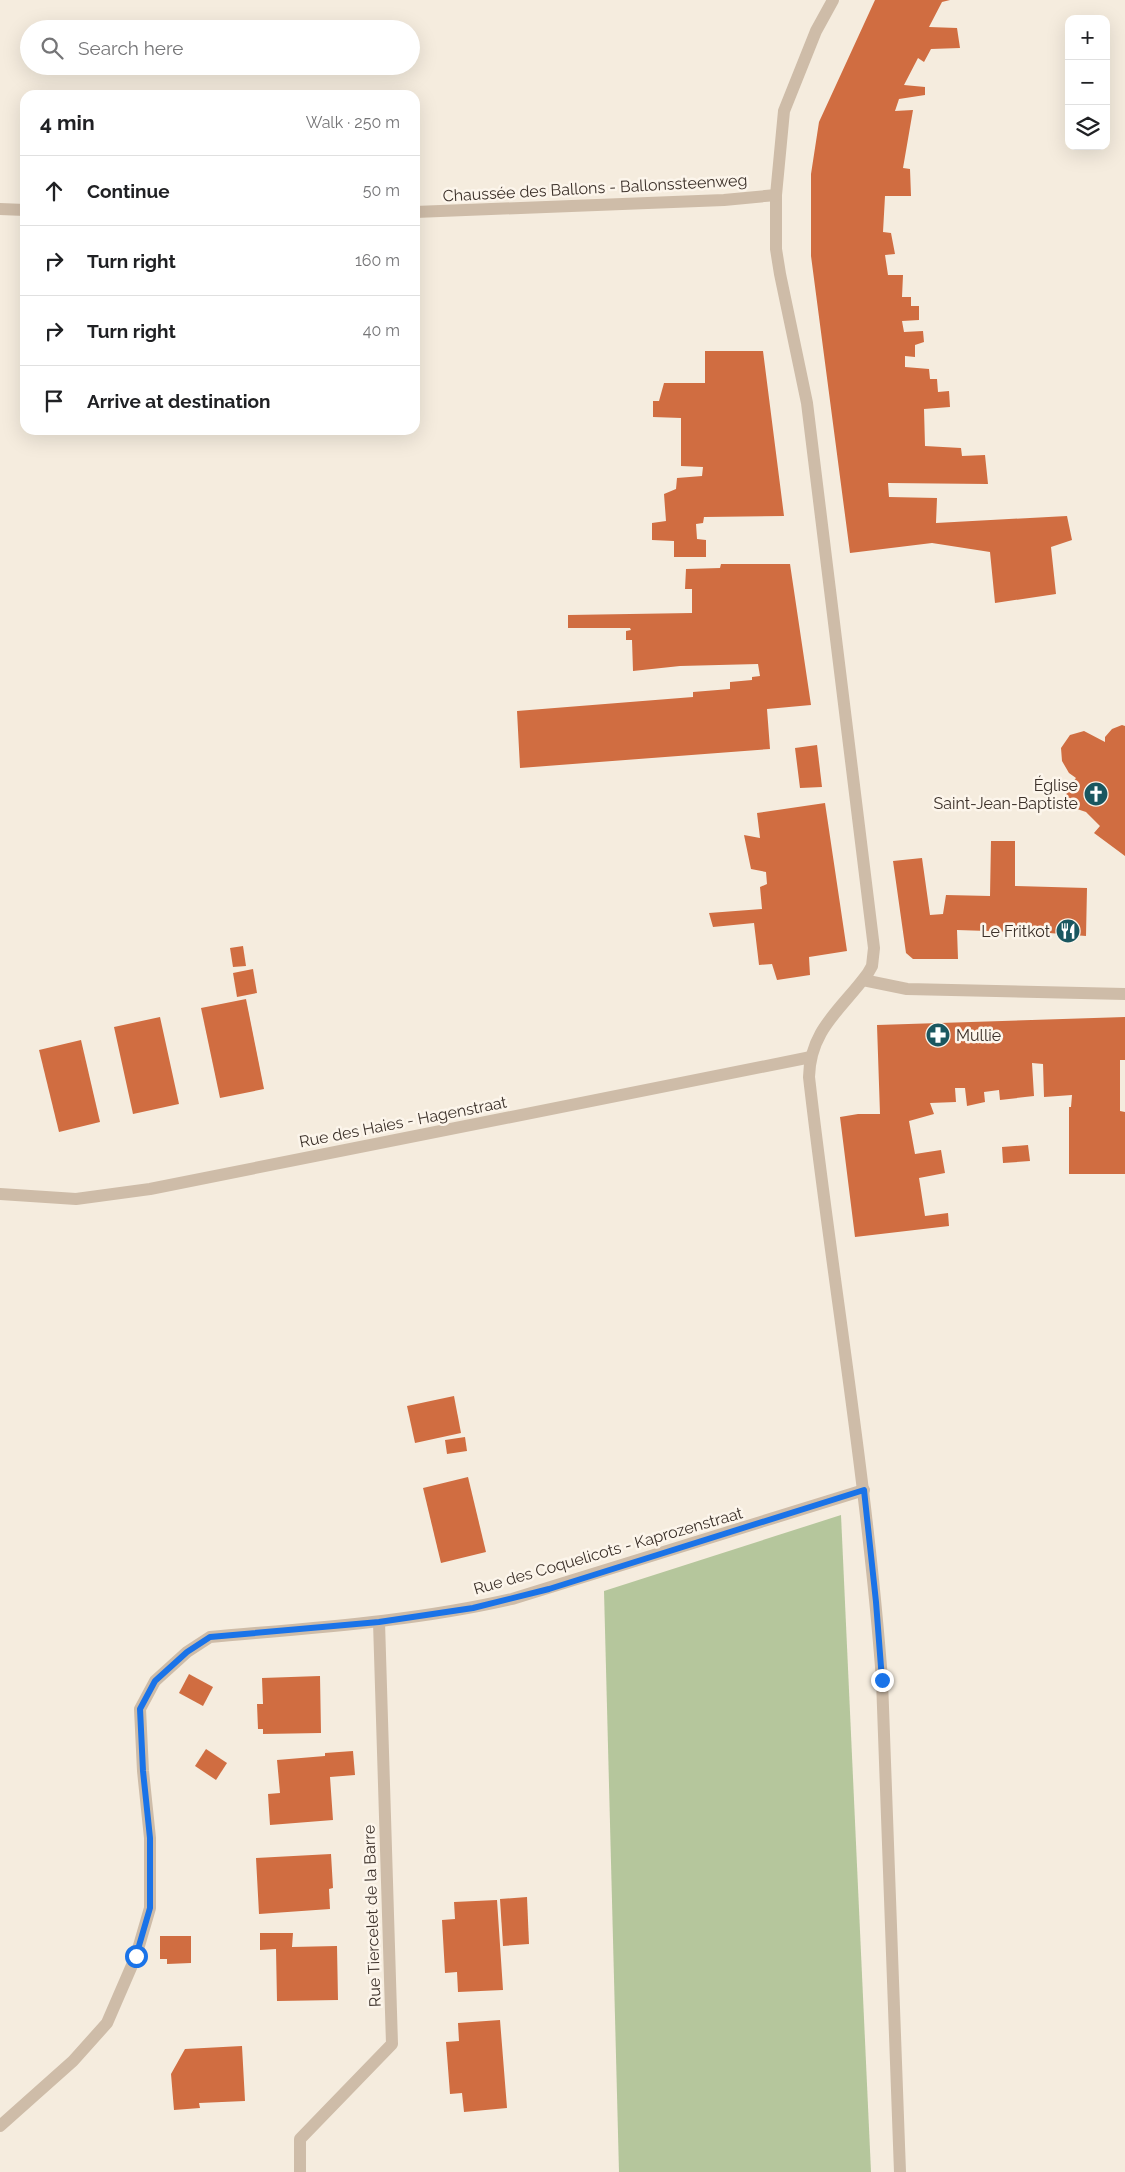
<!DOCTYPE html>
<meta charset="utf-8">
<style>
:root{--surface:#fff;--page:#f2f2f2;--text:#202124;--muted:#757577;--line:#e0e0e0}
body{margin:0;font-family:Raleway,sans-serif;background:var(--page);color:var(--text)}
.controls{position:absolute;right:15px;top:15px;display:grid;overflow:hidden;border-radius:10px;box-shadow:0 5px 20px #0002}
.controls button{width:45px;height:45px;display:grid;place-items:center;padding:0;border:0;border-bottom:1px solid var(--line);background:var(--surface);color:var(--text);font:25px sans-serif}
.stop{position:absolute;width:15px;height:15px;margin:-11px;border:4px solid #1a73e8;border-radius:50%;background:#fff}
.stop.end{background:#1a73e8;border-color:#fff;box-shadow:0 1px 5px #0008}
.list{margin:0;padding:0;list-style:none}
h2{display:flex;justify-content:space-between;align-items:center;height:65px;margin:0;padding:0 20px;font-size:21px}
h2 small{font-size:16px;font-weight:400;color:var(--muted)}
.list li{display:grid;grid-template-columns:32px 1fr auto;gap:15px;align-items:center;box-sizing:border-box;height:70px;padding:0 20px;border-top:1px solid var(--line)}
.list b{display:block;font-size:19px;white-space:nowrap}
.list em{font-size:16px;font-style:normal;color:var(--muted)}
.icon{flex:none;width:28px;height:28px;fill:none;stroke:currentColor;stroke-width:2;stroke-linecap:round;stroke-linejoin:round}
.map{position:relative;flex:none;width:1125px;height:2172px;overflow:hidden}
.search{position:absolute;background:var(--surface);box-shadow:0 5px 20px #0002;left:20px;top:20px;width:400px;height:55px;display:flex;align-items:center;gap:12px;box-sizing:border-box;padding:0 18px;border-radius:28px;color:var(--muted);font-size:19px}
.panel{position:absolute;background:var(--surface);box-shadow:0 5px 20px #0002;left:20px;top:90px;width:400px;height:345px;border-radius:15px}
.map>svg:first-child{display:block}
.green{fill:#b5c69c}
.building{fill:#d06d41}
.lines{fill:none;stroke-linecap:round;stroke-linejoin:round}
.minor{stroke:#cebca8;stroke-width:12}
.route{stroke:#1a73e8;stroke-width:6}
.labels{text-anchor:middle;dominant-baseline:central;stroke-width:5;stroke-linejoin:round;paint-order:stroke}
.street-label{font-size:16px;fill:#3b3029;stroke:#fcf5eb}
.poi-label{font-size:16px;fill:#3b3029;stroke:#fcf5eb;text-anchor:end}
</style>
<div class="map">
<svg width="1125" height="2172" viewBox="0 0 1125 2172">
<rect width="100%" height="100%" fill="#f5ecde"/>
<polygon class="green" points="841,1515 871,2172 619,2172 604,1591"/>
<g class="building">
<polygon points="875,0 950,0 942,2 929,27 957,28 960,48 931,49 924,62 918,58 904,85 925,87 925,95 899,99 895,111 913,110 903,168 910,169 911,196 885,196 883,232 891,233 895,254 885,255 888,275 903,275 902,297 911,297 911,306 919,306 919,320 902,321 904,332 923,331 924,342 915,345 915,357 905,356 905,367 929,369 930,379 937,379 938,392 949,391 950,407 924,409 925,446 961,448 962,456 985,455 988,484 888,483 889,497 937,498 936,523 1067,516 1072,540 1051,547 1056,594 995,603 990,552 932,543 850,553 811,256 811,174 819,122"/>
<polygon points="705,351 763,351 784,516 704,517 703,523 696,524 697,539 706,540 706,557 674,557 674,541 652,540 652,523 666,521 664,494 676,489 677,478 702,476 703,467 681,466 681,418 653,417 653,401 659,401 664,383 705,383"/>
<polygon points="721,564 790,564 811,705 767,709 770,749 520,768 517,711 693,697 693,692 730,689 730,682 752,680 752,677 760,676 758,664 680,666 633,671 632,640 626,640 626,631 631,630 630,628 568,628 568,615 692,613 692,589 685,589 686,569 720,568"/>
<polygon points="1122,725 1125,726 1125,856 1094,833 1100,826 1086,812 1071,807 1066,799 1067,789 1076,778 1069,773 1062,761 1061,748 1070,735 1084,731 1105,742 1105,737 1112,729"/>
<polygon points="817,745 822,787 800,788 795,748"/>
<polygon points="825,803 847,951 809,957 810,975 777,980 772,964 759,965 754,923 713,927 709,913 762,909 760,887 767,884 766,872 751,869 744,835 760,838 757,813"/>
<polygon points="991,841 1015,841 1015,886 1087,888 1086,936 1049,933 957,930 958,959 913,959 906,953 893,861 922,858 930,915 943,914 946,895 990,896"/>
<polygon points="243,946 246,966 233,967 230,948"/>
<polygon points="253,969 257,993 237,997 233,973"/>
<polygon points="246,999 264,1089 220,1098 201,1008"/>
<polygon points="160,1017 179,1104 133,1114 114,1027"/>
<polygon points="1125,1017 1125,1060 1120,1060 1120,1111 1125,1112 1125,1174 1069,1174 1069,1107 1071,1107 1072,1095 1044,1097 1043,1064 1032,1063 1034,1096 1000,1100 999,1090 984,1092 985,1102 967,1106 965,1088 955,1088 956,1102 930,1103 934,1114 909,1121 915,1154 941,1150 945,1173 919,1178 925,1216 948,1213 949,1226 855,1237 840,1117 858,1114 880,1114 877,1025"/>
<polygon points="81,1040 100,1122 59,1132 39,1050"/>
<polygon points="1028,1145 1030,1161 1003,1163 1002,1147"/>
<polygon points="454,1396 461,1433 415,1443 407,1406"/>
<polygon points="465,1437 467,1451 447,1454 445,1440"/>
<polygon points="468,1477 486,1552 441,1563 423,1488"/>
<polygon points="189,1674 213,1687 203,1706 179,1693"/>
<polygon points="320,1676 321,1733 263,1734 263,1729 258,1729 257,1704 263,1704 262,1678"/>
<polygon points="206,1749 227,1763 216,1780 195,1766"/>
<polygon points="353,1751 355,1775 330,1777 333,1820 270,1825 268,1794 280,1793 277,1760 325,1756 325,1753"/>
<polygon points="331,1854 333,1888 329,1889 330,1909 259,1914 256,1858"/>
<polygon points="527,1897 529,1944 503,1946 500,1899"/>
<polygon points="497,1900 503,1990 458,1992 457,1972 445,1973 442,1920 455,1919 454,1902"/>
<polygon points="260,1933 293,1933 292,1947 337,1946 338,2000 277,2001 276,1949 260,1950"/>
<polygon points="160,1936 191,1936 191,1963 167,1964 167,1959 160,1959"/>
<polygon points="500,2020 507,2108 464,2112 462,2093 450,2094 446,2042 459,2041 458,2023"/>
<polygon points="242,2046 245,2101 199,2103 200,2108 174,2110 171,2074 185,2049"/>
</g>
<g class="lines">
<g class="minor">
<path d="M 833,0 L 816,31 L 784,111 L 776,195 L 776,249 L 780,274 L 807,403 L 874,948 L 872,966 L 868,973 C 842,1009 810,1029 809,1077 C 832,1278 867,1478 882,1680 L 900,2172"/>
<polyline points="0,209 25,210"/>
<polyline points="415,212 724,200 776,195"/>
<polyline points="863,980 907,989 1125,994"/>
<polyline points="0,1194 76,1199 150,1189 811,1057"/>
<path d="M 0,2126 L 73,2061 L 107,2023 L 136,1956 L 150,1908 L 150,1838 L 143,1771 L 140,1709 L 155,1681 L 187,1652 L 210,1637 C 311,1628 412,1622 512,1599 L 864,1490"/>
<polyline points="300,2172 300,2139 392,2044 379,1622"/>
</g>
</g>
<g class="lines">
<polyline class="route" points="136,1956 150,1908 150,1838 143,1771 140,1709 155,1681 187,1652 210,1637 379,1622 473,1608 549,1589 864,1490 876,1602 882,1680"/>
</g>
<defs>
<symbol id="church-disc" viewBox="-11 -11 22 22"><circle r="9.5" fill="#1a5760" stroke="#fcf5eb"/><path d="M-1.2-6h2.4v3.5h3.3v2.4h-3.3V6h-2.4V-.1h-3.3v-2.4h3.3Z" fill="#fff"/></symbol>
<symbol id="restaurant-disc" viewBox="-11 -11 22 22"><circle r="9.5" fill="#1a5760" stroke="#fcf5eb"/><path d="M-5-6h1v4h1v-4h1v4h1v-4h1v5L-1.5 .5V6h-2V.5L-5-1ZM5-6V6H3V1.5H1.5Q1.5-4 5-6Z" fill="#fff"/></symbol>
<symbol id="pharmacy-disc" viewBox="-11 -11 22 22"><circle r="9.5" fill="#1a5760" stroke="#fcf5eb"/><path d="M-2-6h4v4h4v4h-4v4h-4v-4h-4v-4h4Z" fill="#fff"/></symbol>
</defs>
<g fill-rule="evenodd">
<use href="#church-disc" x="1082" y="780" width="28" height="28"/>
<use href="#restaurant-disc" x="1054" y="917" width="28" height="28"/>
<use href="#pharmacy-disc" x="924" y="1021" width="28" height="28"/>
</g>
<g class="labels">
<g class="street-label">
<text transform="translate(595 188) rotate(-3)">Chaussée des Ballons - Ballonssteenweg</text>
<text transform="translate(403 1122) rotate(-11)">Rue des Haies - Hagenstraat</text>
<text transform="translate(608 1551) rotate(-16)">Rue des Coquelicots - Kaprozenstraat</text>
<text transform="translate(372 1916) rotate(-92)">Rue Tiercelet de la Barre</text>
</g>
<g class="poi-label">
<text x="1078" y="785">Église<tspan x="1078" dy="18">Saint-Jean-Baptiste</tspan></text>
<text x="1050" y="931">Le Fritkot</text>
<text x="956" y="1035" text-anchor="start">Mullie</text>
</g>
</g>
</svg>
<div class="controls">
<button>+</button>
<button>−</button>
<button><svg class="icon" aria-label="layers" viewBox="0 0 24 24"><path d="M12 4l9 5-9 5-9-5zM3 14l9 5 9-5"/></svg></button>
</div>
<div class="stop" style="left:136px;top:1956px"></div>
<div class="stop end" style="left:882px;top:1680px"></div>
<div class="search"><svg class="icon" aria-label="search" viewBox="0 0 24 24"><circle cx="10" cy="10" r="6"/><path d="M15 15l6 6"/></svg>Search here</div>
<section class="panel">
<h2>4 min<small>Walk · 250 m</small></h2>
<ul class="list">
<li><svg class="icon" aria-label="ahead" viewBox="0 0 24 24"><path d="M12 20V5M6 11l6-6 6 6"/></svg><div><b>Continue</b></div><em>50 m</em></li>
<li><svg class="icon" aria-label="right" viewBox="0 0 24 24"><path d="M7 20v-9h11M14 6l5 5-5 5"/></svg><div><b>Turn right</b></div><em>160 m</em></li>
<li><svg class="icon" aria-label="right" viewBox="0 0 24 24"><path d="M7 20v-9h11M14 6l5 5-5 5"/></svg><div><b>Turn right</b></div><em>40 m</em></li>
<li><svg class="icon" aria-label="arrive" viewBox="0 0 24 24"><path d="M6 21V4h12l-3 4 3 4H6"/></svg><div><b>Arrive at destination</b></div></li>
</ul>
</section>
</div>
